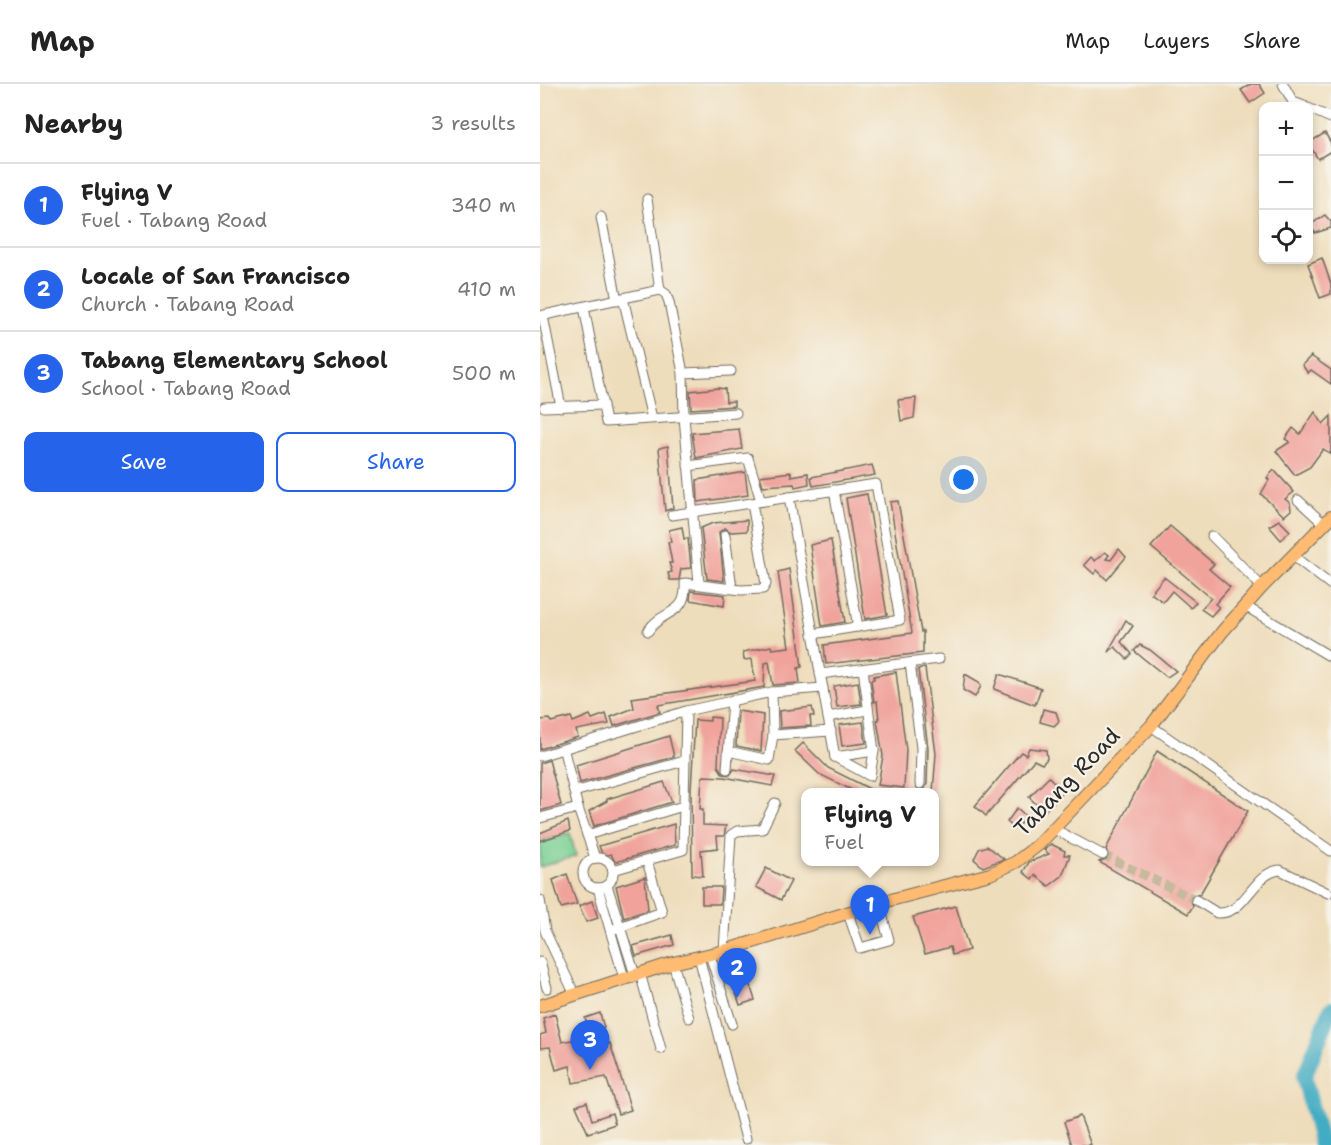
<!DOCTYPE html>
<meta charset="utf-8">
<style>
:root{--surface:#fff;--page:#f6f6f6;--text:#222;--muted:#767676;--line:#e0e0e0;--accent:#2563eb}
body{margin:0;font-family:"Shantell Sans",sans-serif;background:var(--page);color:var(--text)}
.controls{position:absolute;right:18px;top:18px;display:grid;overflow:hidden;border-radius:12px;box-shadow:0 3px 9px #0003}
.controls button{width:54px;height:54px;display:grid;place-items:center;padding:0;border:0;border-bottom:2px solid var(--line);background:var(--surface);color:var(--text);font:30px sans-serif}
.you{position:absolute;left:424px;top:396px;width:21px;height:21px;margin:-15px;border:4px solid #fff;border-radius:50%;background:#1a73e8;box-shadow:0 0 0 9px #1a73e833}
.badge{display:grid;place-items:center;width:39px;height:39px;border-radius:50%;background:var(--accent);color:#fff;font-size:20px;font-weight:700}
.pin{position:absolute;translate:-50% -50px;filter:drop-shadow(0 2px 3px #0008)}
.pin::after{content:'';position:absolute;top:32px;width:21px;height:18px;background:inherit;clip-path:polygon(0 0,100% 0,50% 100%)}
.popup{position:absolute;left:261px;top:704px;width:138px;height:78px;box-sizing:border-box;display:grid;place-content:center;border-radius:12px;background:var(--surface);filter:drop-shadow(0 2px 4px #0005);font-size:20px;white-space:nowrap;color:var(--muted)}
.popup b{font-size:22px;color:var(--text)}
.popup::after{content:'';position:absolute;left:50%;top:100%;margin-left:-12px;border:12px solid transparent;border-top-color:var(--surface)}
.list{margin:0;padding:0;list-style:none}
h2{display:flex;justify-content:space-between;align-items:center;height:78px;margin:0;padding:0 24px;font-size:26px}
h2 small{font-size:20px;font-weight:400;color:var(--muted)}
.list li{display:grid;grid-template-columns:39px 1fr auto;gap:18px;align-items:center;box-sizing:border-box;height:84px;padding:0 24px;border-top:2px solid var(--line)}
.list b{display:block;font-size:22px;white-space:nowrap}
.list p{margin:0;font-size:20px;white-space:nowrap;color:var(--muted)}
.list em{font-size:20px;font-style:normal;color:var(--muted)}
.actions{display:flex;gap:12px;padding:18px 24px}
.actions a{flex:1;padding:14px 0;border:2px solid var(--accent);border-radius:12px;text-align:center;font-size:21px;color:var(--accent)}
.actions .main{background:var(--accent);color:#fff}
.icon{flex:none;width:33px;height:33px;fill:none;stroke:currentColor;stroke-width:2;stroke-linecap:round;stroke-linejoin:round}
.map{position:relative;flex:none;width:791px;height:1061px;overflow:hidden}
header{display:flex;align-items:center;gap:36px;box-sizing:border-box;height:84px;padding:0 30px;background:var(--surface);border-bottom:2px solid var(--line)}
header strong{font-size:28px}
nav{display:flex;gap:33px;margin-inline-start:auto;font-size:21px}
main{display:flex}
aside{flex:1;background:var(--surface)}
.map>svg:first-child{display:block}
.green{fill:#79d094;stroke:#527e60;stroke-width:1.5}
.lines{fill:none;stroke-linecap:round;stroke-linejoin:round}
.river{stroke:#43acc3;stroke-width:16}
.building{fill:#f0a29b}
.minor-tunnel{stroke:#c7b99e;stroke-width:9;stroke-dasharray:9 4.5;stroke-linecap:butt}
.minor-casing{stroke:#6f695d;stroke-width:11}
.major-casing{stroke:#6f695d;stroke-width:14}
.minor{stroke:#fff;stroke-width:9}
.major{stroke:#febb71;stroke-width:12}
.labels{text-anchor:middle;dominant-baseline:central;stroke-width:4.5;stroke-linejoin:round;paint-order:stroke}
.street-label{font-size:22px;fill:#2b2b2b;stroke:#f7f3e8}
</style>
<header>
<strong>Map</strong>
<nav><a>Map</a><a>Layers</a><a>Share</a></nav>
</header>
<main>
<aside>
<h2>Nearby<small>3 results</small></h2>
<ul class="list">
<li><span class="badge">1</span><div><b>Flying V</b><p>Fuel · Tabang Road</p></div><em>340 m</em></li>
<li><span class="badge">2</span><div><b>Locale of San Francisco</b><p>Church · Tabang Road</p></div><em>410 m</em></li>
<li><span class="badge">3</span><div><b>Tabang Elementary School</b><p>School · Tabang Road</p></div><em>500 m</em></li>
</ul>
<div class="actions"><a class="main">Save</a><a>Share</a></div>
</aside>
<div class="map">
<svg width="791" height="1061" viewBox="0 0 791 1061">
<rect width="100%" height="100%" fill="#f7f3e8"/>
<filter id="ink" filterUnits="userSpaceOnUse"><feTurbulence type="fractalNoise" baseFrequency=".0167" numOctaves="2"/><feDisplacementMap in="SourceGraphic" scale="12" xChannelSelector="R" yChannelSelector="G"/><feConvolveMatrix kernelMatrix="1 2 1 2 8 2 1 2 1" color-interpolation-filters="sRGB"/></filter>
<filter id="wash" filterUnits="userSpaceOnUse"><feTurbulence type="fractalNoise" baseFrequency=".008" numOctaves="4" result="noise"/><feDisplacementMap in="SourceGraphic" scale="24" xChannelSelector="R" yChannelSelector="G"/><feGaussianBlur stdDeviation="1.35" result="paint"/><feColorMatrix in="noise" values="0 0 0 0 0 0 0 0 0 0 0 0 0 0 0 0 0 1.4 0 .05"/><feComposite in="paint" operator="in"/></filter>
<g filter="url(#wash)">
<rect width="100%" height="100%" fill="#edb"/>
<polygon class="green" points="30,749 36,772 0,783 0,758"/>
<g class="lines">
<polyline class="river" points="781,1061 764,993 791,925"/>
</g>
<g id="blocks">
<g class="building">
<polygon points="711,0 719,0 725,9 710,19 701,6"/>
<polygon points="785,49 791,59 791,67 778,75 768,59"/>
<polygon points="785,131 791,138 791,144 775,149 770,141"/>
<polygon points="782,174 791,200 791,210 780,214 768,180"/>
<polygon points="771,272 791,286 791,300 771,286 768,289 762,281"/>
<polygon points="178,304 185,305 186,318 194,317 194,322 151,325 150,307"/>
<polygon points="376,314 374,334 361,337 358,316"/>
<polygon points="775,328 783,340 791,332 791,370 783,365 770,383 755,391 736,367 750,358 745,355 753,344 760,350"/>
<polygon points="199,345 202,365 156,374 152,349"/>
<polygon points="128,362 133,424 125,427 119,364"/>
<polygon points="332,381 335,391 273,402 271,393"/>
<polygon points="734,386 754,408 745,415 750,419 751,426 744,432 721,410 729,396 727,394"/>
<polygon points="205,388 208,411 158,418 157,396"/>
<polygon points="251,388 251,392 268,389 269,400 255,403 254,400 223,402 220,392"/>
<polygon points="327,410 347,531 325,535 306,414"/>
<polygon points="358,417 381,548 383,547 383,569 286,580 284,561 372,549 350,418"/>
<polygon points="207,436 207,447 191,448 185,444 179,448 184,497 167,495 161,444 173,439"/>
<polygon points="739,436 750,447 741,456 729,442"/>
<polygon points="630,442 674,480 669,485 690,503 675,520 679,523 671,532 661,525 671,514 611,463"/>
<polygon points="142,443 144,455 148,454 151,484 141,485 139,496 130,496 128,489 132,488 129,479 132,479 128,458 131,458 129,446"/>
<polygon points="291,456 305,538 282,542 270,461"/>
<polygon points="579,465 586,473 567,496 557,486 554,490 544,481 551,473 555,477 565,468 569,471 566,475 571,476"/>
<polygon points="249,485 262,583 258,584 260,599 233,601 229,578 225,579 224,603 118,621 120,628 74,642 71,633 94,624 92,614 215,597 212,575 204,576 203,568 231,562 232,565 249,563 238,488"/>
<polygon points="624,493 656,518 651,524 632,507 623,518 611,509"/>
<polygon points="151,507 185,511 184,522 150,516"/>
<polygon points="586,536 593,542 581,558 592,570 587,575 575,563 568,568"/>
<polygon points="600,561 610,566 636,587 627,593 594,567"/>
<polygon points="385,584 396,670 393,708 383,708 387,700 388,664 378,585"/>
<polygon points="356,588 366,666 364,704 338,701 343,672 337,636 339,636 337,617 334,618 331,596 334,595 334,592"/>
<polygon points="425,590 439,598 441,602 435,613 423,606"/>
<polygon points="459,590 501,604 495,621 454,605"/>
<polygon points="318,598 321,620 297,623 294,602"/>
<polygon points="272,623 274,632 270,632 271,642 240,644 239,627"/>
<polygon points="503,625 516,628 519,637 514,642 500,638"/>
<polygon points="198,627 223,631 221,667 196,662"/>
<polygon points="66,630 69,640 36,646 38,653 0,665 0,636 10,635 11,638 31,633 33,638 50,631 52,635"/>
<polygon points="170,633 180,634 178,682 183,690 190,691 194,685 235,692 232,702 184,693 164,692 162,694 160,725 163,725 163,741 186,742 184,752 177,752 178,764 161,766 163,792 152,791 151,706 155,636 170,637"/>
<polygon points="323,638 326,659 302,662 299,641"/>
<polygon points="129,652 134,673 40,699 36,681"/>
<polygon points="263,659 288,684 336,708 316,708 279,690 255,667"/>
<polygon points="489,664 506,666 507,675 502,680 494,676 446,732 435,722 481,668 486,671"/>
<polygon points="617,667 708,727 660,810 650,813 653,822 648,830 559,778 569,774 566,765"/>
<polygon points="9,676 21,721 0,727 0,679"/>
<polygon points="509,693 523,708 504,728 489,713"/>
<polygon points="124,698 132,718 54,742 49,727 67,717 67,715"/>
<polygon points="477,724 487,733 475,745 467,738"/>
<polygon points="28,737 30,747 0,757 0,749"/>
<polygon points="134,740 135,761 75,778 71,770 63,772 59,762"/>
<polygon points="511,760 525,767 524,771 530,771 522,792 509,802 495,791 492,795 483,788 489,778 509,770 504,766"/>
<polygon points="447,762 464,775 443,783 434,775 439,765"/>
<polygon points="226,784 251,797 241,816 216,803"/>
<polygon points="27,790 37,820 21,824 13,796"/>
<polygon points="105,793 108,826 84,834 76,802"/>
<polygon points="162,803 181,803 180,820 162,820"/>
<polygon points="52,817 58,834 46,838 39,822"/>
<polygon points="416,822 429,866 412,871 410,863 385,870 373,833"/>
<polygon points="132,851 134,861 96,872 93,862"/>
<polygon points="204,883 215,916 200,921 189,888"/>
<polygon points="60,929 64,944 49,948 45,934"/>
<polygon points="15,930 22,958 54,952 56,964 70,959 91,1026 78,1030 66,993 33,999 30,982 16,986 10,963 0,964 0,951 6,949 3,934"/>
<polygon points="47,1018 52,1036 72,1029 75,1040 48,1049 36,1022"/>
<polygon points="540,1032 551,1061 532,1061 524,1038"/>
</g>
</g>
</g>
<g filter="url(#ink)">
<use href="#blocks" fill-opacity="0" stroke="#6f695d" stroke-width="1.5"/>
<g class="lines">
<polyline class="minor-tunnel" points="563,771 656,816"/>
<defs>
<g id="minor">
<polyline points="743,0 753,18 764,22"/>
<polyline points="768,24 791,34"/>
<polyline points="107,115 120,206 126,210 129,218 143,289 144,333 159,499"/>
<polyline points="61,133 77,216"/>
<polyline points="83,214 112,334"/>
<polyline points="44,223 66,338 196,329"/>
<polyline points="0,232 120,206"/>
<polyline points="3,232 21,323"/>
<polyline points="143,289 191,287"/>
<polyline points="4,323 63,321"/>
<polyline points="148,382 208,374 221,417"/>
<polyline points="294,406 318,543"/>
<polyline points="249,413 295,673"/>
<polyline points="758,416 784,440"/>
<polyline points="132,431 336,400 360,536 273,550"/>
<polyline points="185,451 192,504"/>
<polyline points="672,452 722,503"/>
<polyline points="753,472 791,501"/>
<polyline points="705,522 791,573"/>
<path d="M 108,547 C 123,524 147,533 145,499 L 201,506 L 223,505 L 226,500 L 212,419"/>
<polyline points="370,579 381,664 380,700"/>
<polyline points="280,590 399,575"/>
<polyline points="288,633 327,626"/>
<polyline points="611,642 791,767"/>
<polyline points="233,651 291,647"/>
<polyline points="24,667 38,724 55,774"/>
<polyline points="188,667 229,676 233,651 232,608"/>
<polyline points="0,672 146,627"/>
<polyline points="295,673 330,692 334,667 323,585"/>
<polyline points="295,673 334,667"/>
<polyline points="187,685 192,616"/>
<polyline points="34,708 144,677"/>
<polyline points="0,734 38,724"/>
<polyline points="514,745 563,771"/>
<polyline points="47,751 143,722"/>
<circle cx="58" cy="789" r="15"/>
<polyline points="73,786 143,766 146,627 232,608 283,604"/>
<polyline points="67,801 95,891"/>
<polyline points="58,804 84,894"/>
<polyline points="0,816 5,847 35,911"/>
<path d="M 656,816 L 677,829 C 706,831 712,789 740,786 L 788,809"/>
<polyline points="308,829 320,864 349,856 339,819"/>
<polyline points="71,846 122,828 107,777"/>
<polyline points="184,867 191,751 197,747 222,745 235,719"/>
<polyline points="170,871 192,940"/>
<polyline points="159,873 206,1055"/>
<polyline points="0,878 7,904"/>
<polyline points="133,879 149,934"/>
<polyline points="100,889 121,965"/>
</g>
<polyline id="major" points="0,922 133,879 184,867 339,819 450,790 476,778 498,761 611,642 682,548 722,503 791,433"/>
</defs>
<use href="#minor" class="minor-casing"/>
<use href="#major" class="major-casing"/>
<use href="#minor" class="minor"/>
<use href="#major" class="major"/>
</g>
</g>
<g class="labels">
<g class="street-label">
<text transform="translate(527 698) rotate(-46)">Tabang Road</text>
</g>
</g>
</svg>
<div class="controls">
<button>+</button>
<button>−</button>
<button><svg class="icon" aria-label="locate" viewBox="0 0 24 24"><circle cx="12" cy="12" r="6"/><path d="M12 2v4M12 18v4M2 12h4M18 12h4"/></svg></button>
</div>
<div class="you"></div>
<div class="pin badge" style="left:330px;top:851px">1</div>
<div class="popup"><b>Flying V</b>Fuel</div>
<div class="pin badge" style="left:197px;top:914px">2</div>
<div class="pin badge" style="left:50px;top:986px">3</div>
</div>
</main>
